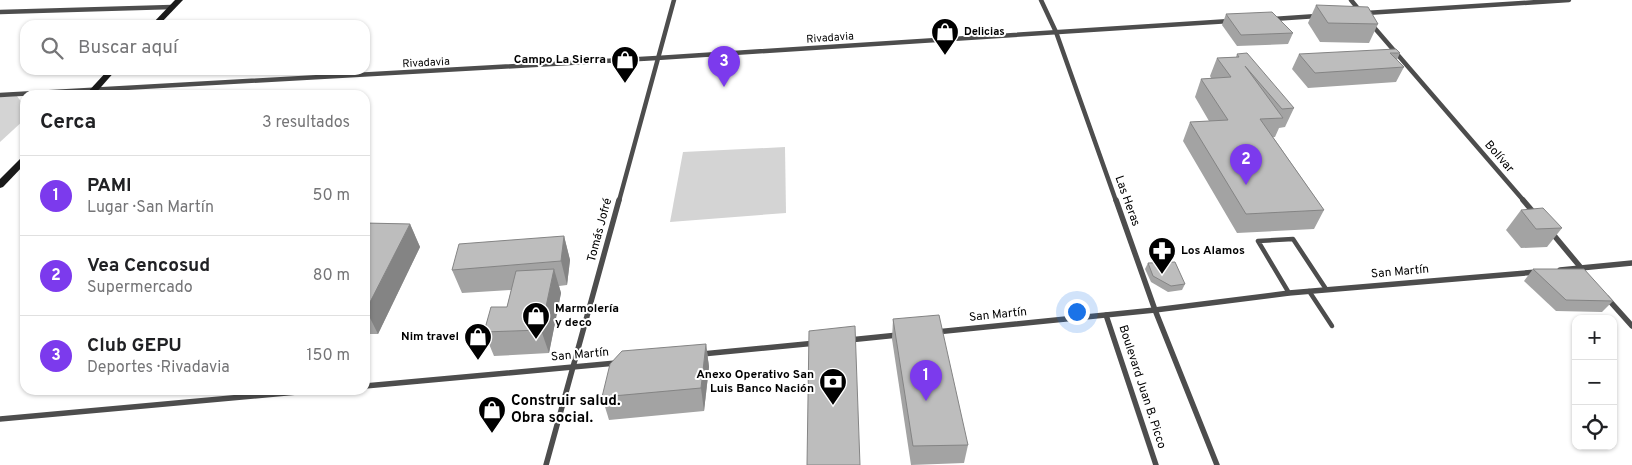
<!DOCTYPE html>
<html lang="es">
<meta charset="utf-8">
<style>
:root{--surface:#fff;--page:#f2f2f2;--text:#202124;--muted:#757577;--line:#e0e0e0;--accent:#7c3aed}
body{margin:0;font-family:Overpass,sans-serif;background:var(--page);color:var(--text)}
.controls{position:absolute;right:15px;bottom:15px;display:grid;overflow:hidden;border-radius:10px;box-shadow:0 1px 4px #0004}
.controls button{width:45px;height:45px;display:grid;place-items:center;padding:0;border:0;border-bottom:1px solid var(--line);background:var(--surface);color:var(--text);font:25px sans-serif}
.you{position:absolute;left:1076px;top:311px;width:18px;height:18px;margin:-12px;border:4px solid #fff;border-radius:50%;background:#1a73e8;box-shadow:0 0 0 8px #1a73e833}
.badge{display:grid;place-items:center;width:32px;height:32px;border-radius:50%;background:var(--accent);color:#fff;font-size:16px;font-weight:700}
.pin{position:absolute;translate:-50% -41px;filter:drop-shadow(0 1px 2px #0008)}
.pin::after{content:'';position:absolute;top:26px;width:18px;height:15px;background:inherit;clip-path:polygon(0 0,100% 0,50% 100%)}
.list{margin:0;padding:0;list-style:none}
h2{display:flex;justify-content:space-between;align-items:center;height:65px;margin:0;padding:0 20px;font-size:21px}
h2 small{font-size:16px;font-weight:400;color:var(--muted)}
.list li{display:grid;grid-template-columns:32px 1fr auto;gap:15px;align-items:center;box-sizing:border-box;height:80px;padding:0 20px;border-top:1px solid var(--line)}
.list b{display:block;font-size:19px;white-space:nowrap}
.list p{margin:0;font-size:16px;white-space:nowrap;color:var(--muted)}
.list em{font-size:16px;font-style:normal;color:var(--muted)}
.icon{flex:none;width:28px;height:28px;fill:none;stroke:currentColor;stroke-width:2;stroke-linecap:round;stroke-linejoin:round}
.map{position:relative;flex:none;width:1632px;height:465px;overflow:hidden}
.search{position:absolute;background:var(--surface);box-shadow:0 1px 4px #0004;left:20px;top:20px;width:350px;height:55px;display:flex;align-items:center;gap:12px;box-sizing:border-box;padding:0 18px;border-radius:15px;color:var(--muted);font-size:19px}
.panel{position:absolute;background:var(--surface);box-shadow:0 1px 4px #0004;left:20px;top:90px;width:350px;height:305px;border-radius:15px}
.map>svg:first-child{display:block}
.green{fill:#d4d4d4}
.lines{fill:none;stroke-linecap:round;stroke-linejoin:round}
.service{stroke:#4d4d4d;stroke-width:4.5}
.minor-far1{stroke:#4d4d4d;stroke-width:4.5}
.minor{stroke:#4d4d4d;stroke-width:5.5}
.secondary{fill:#1a1a1a;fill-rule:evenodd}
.wall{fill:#a3a3a3}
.shaded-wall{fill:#848484}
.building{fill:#bdbdbd;stroke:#848484}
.labels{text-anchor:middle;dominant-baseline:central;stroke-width:4;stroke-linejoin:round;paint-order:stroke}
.far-poi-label{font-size:11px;font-weight:bold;fill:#000;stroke:#fff;text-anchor:start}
.far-street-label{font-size:11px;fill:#000;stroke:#fff}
.poi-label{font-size:12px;font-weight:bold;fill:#000;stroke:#fff;text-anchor:end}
.street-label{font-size:12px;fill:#000;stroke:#fff}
.near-poi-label{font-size:15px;font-weight:bold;fill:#000;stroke:#fff;text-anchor:start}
</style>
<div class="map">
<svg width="1632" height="465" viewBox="0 0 1632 465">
<rect width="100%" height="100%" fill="#fff"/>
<g class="green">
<polygon points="17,96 25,107 25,119 0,142 0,97"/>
<polygon points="785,147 786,213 670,222 683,152"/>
</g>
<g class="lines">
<g class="service">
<polyline points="1309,291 1332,326"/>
<polyline points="1289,293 1258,241 1293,239 1326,289"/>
</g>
<g class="minor-far1">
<polyline points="1041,0 1056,32 1116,201"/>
<polyline points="1351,0 1360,11"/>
<polyline points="0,12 172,7"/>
<polyline points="1366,13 1569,0"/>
<polyline points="1273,19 1317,16"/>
<polyline points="1372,25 1524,201"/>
<polyline points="0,95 657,58 1230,21"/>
<polyline points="619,201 674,0"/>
</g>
<g class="minor">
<polyline points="1116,200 1155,310 1217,465"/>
<polyline points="1523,200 1535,214"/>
<polyline points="1552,233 1582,269"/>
<polyline points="1560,270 1632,263"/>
<polyline points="1607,298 1632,326"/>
<polyline points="1106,315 1156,465"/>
<polyline points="936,332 1155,310 1289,293 1537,272"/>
<polyline points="849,340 898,335"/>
<polyline points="702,354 816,343"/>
<polyline points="365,386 616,363"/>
<polyline points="0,419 319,390"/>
<polyline points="546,465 619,200"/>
</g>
<g class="secondary">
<polygon points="175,0 183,0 159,25 151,25"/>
<polygon points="108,70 116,70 94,95 85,95"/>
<polygon points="25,156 25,164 3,187 0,188 0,179 22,157"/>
</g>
</g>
<g class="wall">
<polygon points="1316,5 1378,24 1369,43 1320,42 1308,23"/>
<polygon points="1226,14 1293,33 1288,44 1237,46 1222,25"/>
<polygon points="1400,53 1397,60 1404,67 1396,82 1308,88 1292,69 1299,54"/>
<polygon points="1237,54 1294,108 1285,127 1279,128 1275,137 1273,137 1324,210 1314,229 1237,233 1183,141 1190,122 1209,121 1195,97 1201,79 1211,78 1210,76 1217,58 1236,57"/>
<polygon points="1521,210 1562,228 1547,247 1521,248 1506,230"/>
<polygon points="365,223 410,224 420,247 378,334 365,334"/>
<polygon points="564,236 570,260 567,285 559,286 561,293 549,353 494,356 484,332 507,307 511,290 462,293 452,270"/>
<polygon points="1148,263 1185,284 1182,290 1168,292 1151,282 1145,269"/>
<polygon points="1533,269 1613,301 1602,312 1556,311 1524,281"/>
<polygon points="893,319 968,445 964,463 911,465 892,339"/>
<polygon points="706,344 709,367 704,411 609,420 602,397"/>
</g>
<g class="shaded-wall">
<polygon points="410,224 420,247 378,334 366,310"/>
<polygon points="564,236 570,260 567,285 561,261"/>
<polygon points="554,269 561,293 549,353 541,330"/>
<polygon points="706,344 709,367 704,411 701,388"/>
</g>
<g class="building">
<polygon points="1316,5 1368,7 1378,24 1328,23"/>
<polygon points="1272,12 1293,33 1241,35 1226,14"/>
<polygon points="1396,49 1400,53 1390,53 1404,67 1315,73 1299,54"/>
<polygon points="1247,53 1294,108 1282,109 1245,66 1283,118 1260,119 1324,210 1246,214 1190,122 1228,120 1201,79 1231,77 1217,58 1239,57 1237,54"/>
<polygon points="1543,208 1562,228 1536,229 1521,210"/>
<polygon points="365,223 410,224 366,310 365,310"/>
<polygon points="564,236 561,261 452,270 459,244"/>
<polygon points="1175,262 1185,284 1171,286 1153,276 1148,263"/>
<polygon points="554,269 541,330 484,332 491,307 507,307 516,271"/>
<polygon points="1533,269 1584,269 1613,301 1566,300"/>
<polygon points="939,315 968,445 913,446 893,319"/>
<polygon points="855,326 860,465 807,465 809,331"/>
<polygon points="706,344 701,388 602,397 610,364 622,351"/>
</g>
<defs>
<symbol id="shop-pin" viewBox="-11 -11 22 30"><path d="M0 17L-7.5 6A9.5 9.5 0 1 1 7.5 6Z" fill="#000" stroke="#fff"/><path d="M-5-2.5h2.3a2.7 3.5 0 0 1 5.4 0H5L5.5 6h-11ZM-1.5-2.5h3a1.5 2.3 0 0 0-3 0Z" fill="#fff"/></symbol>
<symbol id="pharmacy-pin" viewBox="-11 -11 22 30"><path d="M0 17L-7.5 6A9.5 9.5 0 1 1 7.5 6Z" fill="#000" stroke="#fff"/><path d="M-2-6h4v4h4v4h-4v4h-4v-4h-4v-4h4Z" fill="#fff"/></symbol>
<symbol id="bank-pin" viewBox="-11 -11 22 30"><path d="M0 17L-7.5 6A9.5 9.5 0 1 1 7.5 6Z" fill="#000" stroke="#fff"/><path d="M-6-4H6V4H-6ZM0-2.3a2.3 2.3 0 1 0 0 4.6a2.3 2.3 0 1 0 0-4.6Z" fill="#fff"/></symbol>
</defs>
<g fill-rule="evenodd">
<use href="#shop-pin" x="929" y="16" width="32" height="43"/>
<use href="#shop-pin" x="609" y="44" width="32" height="43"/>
<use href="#pharmacy-pin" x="1146" y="235" width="32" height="43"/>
<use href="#shop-pin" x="520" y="300" width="32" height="43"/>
<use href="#shop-pin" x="462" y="321" width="32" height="43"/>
<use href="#bank-pin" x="817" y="366" width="32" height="43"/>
<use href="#shop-pin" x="476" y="394" width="32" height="43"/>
</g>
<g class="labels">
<g class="far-poi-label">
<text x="964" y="32">Delicias</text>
</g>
<g class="far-street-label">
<text transform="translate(830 38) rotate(-4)">Rivadavia</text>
<text transform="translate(426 63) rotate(-3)">Rivadavia</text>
</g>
<g class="poi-label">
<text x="606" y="60">Campo La Sierra</text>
<text x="1181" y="251" text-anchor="start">Los Alamos</text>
<text x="555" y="309" text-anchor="start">Marmolería<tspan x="555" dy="14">y deco</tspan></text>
<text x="459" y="337">Nim travel</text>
<text x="814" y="375">Anexo Operativo San<tspan x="814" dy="14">Luis Banco Nación</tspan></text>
</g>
<g class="street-label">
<text transform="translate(1499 157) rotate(49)">Bolívar</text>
<text transform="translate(1127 201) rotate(70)">Las Heras</text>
<text transform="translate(600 230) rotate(-75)">Tomás Jofré</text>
<text transform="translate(1400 272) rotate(-5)">San Martín</text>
<text transform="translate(998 315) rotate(-6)">San Martín</text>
<text transform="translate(580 355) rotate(-5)">San Martín</text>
<text transform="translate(1142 387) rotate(72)">Boulevard Juan B. Picco</text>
</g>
<g class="near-poi-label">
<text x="511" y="401">Construir salud.<tspan x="511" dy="17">Obra social.</tspan></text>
</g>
</g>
</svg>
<div class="controls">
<button>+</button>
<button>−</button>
<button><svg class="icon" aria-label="locate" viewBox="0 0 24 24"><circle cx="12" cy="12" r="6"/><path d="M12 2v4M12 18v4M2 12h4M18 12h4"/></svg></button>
</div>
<div class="you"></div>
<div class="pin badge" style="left:926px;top:401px">1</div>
<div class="pin badge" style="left:1246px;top:185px">2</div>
<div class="pin badge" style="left:724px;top:87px">3</div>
<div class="search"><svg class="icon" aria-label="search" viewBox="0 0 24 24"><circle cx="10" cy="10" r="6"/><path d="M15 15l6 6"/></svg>Buscar aquí</div>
<section class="panel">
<h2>Cerca<small>3 resultados</small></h2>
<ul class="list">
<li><span class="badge">1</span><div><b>PAMI</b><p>Lugar · San Martín</p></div><em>50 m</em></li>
<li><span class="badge">2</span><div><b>Vea Cencosud</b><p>Supermercado</p></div><em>80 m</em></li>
<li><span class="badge">3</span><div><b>Club GEPU</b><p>Deportes · Rivadavia</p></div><em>150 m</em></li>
</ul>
</section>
</div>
